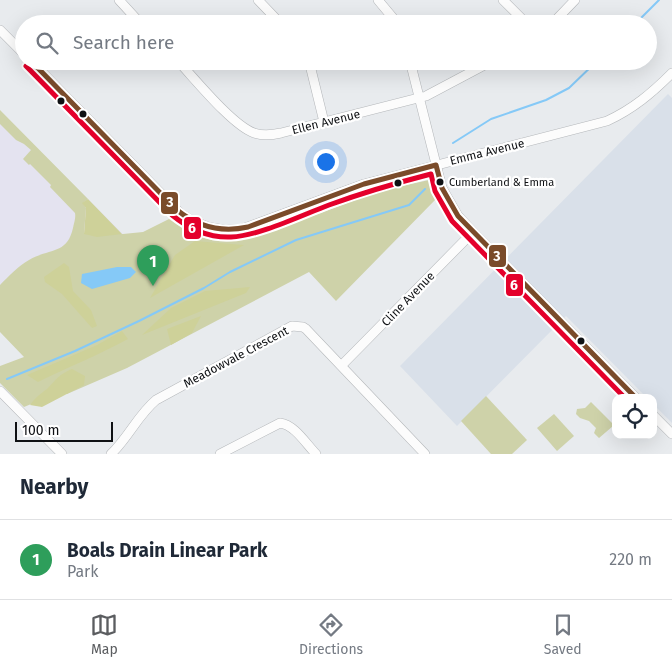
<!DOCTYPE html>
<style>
:root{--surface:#fff;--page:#f6f6f7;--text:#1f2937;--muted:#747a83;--line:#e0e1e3;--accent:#5b5d60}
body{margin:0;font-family:"Fira Sans",sans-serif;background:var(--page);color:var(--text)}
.controls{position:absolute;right:15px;bottom:15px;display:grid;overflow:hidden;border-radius:10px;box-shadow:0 5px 20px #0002}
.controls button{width:45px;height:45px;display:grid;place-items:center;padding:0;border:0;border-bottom:1px solid var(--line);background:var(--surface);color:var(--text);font:25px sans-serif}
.scale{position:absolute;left:15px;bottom:12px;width:98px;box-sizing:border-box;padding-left:5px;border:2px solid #0f1114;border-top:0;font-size:14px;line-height:18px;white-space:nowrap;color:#0f1114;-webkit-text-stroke:4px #fff;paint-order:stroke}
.you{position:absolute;left:325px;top:161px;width:18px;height:18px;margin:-12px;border:4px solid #fff;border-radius:50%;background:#1a73e8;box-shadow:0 0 0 8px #1a73e833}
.badge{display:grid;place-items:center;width:32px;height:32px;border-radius:50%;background:var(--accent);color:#fff;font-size:16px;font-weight:700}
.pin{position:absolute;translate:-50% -41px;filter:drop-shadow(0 1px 2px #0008)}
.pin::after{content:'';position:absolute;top:26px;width:18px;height:15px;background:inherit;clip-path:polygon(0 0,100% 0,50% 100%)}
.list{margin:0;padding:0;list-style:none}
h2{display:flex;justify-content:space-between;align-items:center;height:65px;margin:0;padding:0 20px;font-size:21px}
h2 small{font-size:16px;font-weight:400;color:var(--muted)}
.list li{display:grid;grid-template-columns:32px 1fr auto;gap:15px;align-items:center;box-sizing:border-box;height:80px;padding:0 20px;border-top:1px solid var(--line)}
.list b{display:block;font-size:19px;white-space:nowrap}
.list p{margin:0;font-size:16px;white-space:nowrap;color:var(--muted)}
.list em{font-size:16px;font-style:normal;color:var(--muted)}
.icon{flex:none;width:28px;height:28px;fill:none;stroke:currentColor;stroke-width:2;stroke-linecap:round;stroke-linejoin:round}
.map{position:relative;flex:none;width:672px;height:454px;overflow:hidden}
.search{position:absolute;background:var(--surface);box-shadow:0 5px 20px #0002;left:15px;right:15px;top:15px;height:55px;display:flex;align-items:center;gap:12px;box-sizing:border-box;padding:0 18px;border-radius:28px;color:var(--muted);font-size:19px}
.sheet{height:145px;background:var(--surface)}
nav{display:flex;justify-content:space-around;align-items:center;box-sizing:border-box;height:70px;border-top:1px solid var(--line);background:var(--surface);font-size:14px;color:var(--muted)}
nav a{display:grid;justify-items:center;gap:2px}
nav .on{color:var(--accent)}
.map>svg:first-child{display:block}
.commercial{fill:#e4e3f0}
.built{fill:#d9e0e9}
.green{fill:#ced2a9}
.forest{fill:#ced199}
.water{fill:#85c9f7}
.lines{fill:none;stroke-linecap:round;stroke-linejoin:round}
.stream{stroke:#85c9f7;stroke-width:2}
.minor-casing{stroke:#b4b7ba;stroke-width:10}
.minor{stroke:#fcfcfc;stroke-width:9}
.bus-1-casing{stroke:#fff;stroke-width:9}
.bus-2-casing{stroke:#fff;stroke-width:9}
.bus-1{stroke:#7a4b2a;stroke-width:5}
.bus-2{stroke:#e4002b;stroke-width:5}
.bus-dot{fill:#0f1114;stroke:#fff;stroke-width:2}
.labels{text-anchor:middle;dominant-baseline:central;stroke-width:4.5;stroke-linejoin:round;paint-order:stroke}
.bus-label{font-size:11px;fill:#0f1114;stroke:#fff;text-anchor:start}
.street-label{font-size:12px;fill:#0f1114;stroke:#fff}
.line-badge{stroke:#fff;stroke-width:2}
.badge-label{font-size:14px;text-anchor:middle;font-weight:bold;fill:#fff}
</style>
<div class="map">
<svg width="672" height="454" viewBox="0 0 672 454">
<rect width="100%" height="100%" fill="#e8ebee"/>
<polygon class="commercial" points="0,111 123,234 0,295"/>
<polygon class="built" points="668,94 672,98 672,423 653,404 653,398 647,398 566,316 457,426 400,366"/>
<g class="green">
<path d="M 0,110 L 88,199 L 83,203 L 86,208 L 84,233 L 123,234 L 143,232 L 169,219 C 214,253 243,243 291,224 C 316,215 341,205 366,196 C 386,188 408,185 429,180 L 436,199 L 336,301 L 309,272 L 127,368 L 67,394 L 65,390 L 24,407 L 0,383 L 0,366 L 24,357 L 0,332 L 0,285 C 9,276 18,266 29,260 C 49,248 67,255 73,228 C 74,223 76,218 75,213 L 50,187 L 51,185 L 30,164 L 29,165 L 23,159 L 31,150 L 24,144 L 16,140 L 0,124 Z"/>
<polygon points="486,396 527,440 512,454 491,454 461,421"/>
<polygon points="591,402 613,424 613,426 599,438 594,433 596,428 589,421 580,418 576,414 577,409 585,408"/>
<polygon points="554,414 574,436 557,451 537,428"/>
</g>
<g class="forest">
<polygon points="88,199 122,234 97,237 84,234 86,208 82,203"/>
<polygon points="195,241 244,245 150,298 175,255"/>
<polygon points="64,263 69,267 73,291 91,310 97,326 92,328 62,294 45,282 44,277"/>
<polygon points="250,287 246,293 142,335 171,308 205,291"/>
<polygon points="201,316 192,333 171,345 167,329"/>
<path d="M 122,331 L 128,339 C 99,355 68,367 38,382 L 27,375 L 97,345 Z"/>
<path d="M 72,369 L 85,376 L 84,385 L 42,407 L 30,405 C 35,398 40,394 47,389 C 57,379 58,375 72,369 Z"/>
</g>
<polygon class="water" points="117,267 131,267 136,272 130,278 92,289 81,283 82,274"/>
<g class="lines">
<g class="stream">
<polyline points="635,24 659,0"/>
<polyline points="453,143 491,119 546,100 569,88 597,61"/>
<polyline points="7,379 75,351 139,321 204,288 230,272 296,240 409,205 425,189"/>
</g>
<defs>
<g id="minor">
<polyline points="119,0 141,24"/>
<polyline points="258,0 281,24"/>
<polyline points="378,0 398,24"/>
<polyline points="503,0 527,24"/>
<polyline points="552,24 575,0"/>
<polyline points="0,30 24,54"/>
<path d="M 31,61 L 181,214 L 193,221 L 208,227 L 225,230 L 242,229 L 364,184 L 607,121 C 633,109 652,93 672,73"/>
<path d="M 178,61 C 195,79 232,125 254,133 C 263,136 272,135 281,133 L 426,96 L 492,61"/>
<polyline points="309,61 324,122"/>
<polyline points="410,61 442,188 458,216 473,232 636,398"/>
<polyline points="342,365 473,232"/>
<polyline points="0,391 62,454"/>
<polyline points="653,415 672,434"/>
<path d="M 111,454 C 128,438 138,415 156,400 L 292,326 L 303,327 L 306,329 L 425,454"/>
<path d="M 220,454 L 280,423 C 295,425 306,444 316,454"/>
</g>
</defs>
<use href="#minor" class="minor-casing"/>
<use href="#minor" class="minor"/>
<defs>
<path id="bus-1" d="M 31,61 L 177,210 C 198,227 221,233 248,227 L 364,184 L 436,165 L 442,188 L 458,216 L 636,398"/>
<path id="bus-2" d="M 26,66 L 172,215 C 189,229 209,238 231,237 C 259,236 302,215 329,205 C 362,193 396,183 431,174 L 435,191 L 452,221 L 625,398"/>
</defs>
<use href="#bus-1" class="bus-1-casing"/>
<use href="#bus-2" class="bus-2-casing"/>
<use href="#bus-1" class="bus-1"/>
<use href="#bus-2" class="bus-2"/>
</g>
<g class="bus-dot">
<circle cx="61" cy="101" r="4.5"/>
<circle cx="83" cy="114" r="4.5"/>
<circle cx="440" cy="182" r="4.5"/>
<circle cx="398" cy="183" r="4.5"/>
<circle cx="581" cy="341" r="4.5"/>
</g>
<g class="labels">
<g class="bus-label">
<text x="449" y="182">Cumberland &amp; Emma</text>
</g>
<g class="street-label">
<text transform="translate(326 122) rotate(-14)">Ellen Avenue</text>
<text transform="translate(487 152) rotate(-14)">Emma Avenue</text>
<text transform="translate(408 299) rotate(-46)">Cline Avenue</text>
<text transform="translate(236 357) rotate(-28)">Meadowvale Crescent</text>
</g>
</g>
<g class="line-badge">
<rect x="160" y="191" width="19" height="24" rx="5" fill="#7a4b2a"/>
<rect x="183" y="216" width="19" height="24" rx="5" fill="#e4002b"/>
<rect x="488" y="244" width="19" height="24" rx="5" fill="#7a4b2a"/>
<rect x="505" y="273" width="19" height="24" rx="5" fill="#e4002b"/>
</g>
<g class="badge-label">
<text x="170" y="207">3</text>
<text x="192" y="233">6</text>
<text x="497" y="261">3</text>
<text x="514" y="290">6</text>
</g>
</svg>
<div class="controls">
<button><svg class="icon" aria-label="locate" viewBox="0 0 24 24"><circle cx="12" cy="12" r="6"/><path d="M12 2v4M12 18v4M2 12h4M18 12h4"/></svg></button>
</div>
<div class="scale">100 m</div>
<div class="you"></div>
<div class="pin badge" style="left:153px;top:286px;background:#2e9e5b">1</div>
<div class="search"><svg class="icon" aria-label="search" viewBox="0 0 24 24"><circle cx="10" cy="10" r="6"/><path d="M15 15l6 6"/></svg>Search here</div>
</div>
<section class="sheet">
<h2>Nearby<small></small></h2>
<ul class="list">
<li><span class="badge" style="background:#2e9e5b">1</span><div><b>Boals Drain Linear Park</b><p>Park</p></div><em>220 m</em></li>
</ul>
</section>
<nav>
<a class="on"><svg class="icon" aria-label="map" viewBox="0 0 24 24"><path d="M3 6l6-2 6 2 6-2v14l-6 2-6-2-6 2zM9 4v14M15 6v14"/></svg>Map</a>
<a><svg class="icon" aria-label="directions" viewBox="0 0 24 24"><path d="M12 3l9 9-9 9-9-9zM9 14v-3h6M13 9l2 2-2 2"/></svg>Directions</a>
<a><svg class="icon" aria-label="saved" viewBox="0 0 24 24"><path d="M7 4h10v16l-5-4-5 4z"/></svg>Saved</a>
</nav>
